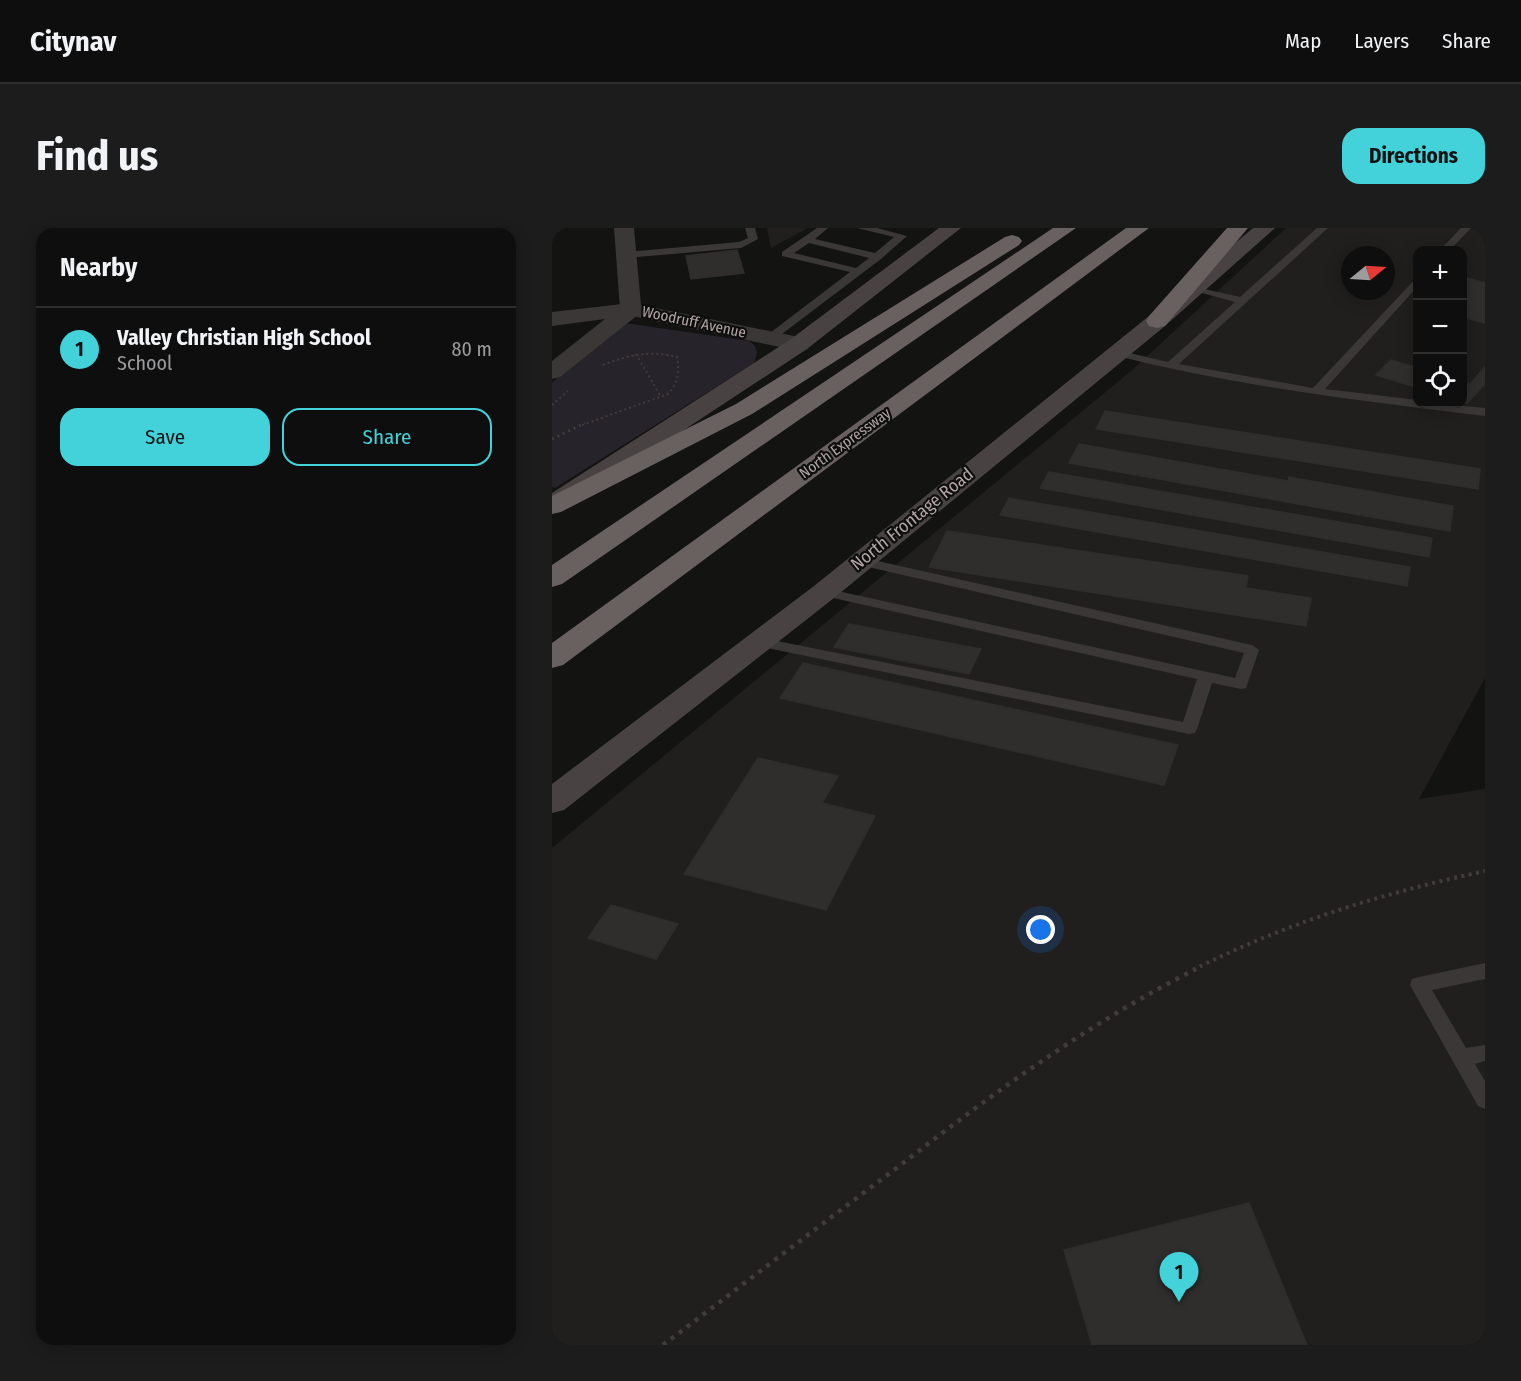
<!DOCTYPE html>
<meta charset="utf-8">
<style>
:root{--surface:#0e0e0e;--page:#1c1c1c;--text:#f1f3f6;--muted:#9b9c9e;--line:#2e2e2e;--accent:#43d2da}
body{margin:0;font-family:"Fira Sans Condensed",sans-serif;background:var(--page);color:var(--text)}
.controls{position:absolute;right:18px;top:18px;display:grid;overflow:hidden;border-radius:12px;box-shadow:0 3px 15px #0003}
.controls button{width:54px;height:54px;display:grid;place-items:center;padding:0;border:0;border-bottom:2px solid var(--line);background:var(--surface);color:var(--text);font:30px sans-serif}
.compass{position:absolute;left:789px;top:18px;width:54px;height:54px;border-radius:50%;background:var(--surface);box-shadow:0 3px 15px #0003;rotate:72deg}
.you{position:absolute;left:489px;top:702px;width:21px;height:21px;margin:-15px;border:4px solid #fff;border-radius:50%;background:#1a73e8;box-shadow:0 0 0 9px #1a73e833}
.badge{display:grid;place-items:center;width:39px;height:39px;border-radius:50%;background:var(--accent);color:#111;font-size:20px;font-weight:700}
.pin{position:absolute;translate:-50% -50px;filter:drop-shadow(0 2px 3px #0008)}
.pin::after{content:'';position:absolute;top:32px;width:21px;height:18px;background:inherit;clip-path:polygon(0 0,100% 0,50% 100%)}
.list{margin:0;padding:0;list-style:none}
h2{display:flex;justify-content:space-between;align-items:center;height:78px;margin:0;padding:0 24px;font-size:26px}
h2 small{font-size:20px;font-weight:400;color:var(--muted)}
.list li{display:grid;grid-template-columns:39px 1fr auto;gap:18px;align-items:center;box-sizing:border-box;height:84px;padding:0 24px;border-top:2px solid var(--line)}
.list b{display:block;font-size:22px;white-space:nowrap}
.list p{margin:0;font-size:20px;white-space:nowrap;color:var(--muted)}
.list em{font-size:20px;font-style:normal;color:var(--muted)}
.actions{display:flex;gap:12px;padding:18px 24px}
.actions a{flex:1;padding:14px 0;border:2px solid var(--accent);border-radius:18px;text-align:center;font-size:21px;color:var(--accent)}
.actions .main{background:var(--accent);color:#111}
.icon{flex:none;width:33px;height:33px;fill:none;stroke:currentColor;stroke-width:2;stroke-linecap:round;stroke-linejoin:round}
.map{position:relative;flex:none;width:933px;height:1117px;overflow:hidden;border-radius:18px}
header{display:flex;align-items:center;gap:36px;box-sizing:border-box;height:84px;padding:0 30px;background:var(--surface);border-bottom:2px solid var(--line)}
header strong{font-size:28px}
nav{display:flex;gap:33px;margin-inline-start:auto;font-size:21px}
.intro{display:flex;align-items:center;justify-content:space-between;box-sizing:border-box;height:144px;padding:0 36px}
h1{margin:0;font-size:42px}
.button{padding:15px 27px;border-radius:18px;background:var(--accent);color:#111;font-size:21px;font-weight:700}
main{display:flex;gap:36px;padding:0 36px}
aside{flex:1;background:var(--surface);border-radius:18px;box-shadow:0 3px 15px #0003}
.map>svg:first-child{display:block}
.built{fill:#201f1e;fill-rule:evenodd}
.green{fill:#26232a}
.building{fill:#2f2e2d;stroke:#2f2d2c;stroke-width:1.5}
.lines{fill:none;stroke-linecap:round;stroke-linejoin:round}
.path-far3{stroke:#413c3c;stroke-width:2;stroke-dasharray:2 3;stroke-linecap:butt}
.path-far2{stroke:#413c3c;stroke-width:3;stroke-dasharray:2 4;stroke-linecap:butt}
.path-far1{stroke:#413c3c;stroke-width:4;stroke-dasharray:3 4.5;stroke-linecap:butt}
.path{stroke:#413c3c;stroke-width:4.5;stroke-dasharray:4 6;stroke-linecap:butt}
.service{fill:#3a3736;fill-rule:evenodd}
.minor{fill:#3a3736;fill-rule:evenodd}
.tertiary{fill:#3a3736;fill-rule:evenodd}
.secondary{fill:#484342;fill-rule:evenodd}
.motorway{fill:#686160;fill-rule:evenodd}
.labels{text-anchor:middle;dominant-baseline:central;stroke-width:4.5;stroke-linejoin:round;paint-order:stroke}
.far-street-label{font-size:15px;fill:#b2a6a5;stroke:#0e0e0d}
.street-label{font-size:18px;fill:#b2a6a5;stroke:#0e0e0d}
</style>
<header>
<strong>Citynav</strong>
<nav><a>Map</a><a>Layers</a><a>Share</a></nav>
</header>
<div class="intro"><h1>Find us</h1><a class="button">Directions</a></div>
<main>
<aside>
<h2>Nearby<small></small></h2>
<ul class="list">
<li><span class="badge">1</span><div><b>Valley Christian High School</b><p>School</p></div><em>80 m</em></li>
</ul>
<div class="actions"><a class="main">Save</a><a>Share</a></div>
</aside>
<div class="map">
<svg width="933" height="1117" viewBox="0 0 933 1117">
<rect width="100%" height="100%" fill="#131312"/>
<g class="built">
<polygon points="215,0 256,0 219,20"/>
<path d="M 734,0 L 933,0 L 933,450 L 867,571 L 933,561 L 933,1117 L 0,1117 L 0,620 L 579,143 ZM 866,22 L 910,22 L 910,176 L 866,176 ZM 798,27 L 834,27 L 834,63 L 798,63 Z"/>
</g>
<polygon class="green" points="73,95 197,113 203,118 205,125 202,135 3,260 0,259 0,155 49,112"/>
<g class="building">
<polygon points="185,22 192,45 139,51 134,28"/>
<polygon points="911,49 933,55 933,95 910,89"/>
<polygon points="839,132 866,140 866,160 824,147"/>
<polygon points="933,139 933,156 915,175 910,173 910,153 918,156"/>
<polygon points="553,183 928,241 926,261 544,201"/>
<polygon points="527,216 736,253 737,249 901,278 898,303 517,235"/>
<polygon points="497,244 880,310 877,329 488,260"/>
<polygon points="457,270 858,339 855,358 448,287"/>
<polygon points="395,303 696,348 694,360 759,370 754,398 377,339"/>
<polygon points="297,396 429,421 417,446 282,419"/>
<polygon points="251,435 626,517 612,557 228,470"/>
<polygon points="206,530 286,548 270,575 323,588 274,682 132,646"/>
<polygon points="59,677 126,696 104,731 36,710"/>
<polygon points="697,975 755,1117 540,1117 512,1022"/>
</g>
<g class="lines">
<g class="path-far3">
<polyline points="84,126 109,169"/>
<polyline points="0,177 16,163"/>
<path d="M 30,197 L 116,166 C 126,155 128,143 125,129 C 99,122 76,127 51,137"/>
</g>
<polyline class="path-far2" points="0,211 33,195"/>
<path class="path-far1" d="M 641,742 C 734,695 831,665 933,643"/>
<path class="path" d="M 111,1117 C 189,1058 267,998 346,939 C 440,866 537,795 644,741"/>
<g class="service">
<polygon points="193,0 203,0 206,11 189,20 74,30 69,27 74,24 187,14 196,10"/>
<path d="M 265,0 L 276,0 L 263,11 L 323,25 L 342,9 L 305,0 L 325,0 L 355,8 L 329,31 L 222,112 L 214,112 L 214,108 L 298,44 L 230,28 L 230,24 ZM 257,15 L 317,30 L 304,40 L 242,25 Z"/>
<path d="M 765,0 L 776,0 L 627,136 L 761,160 L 866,48 L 866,58 L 773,161 L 866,172 L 866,176 L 891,176 L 933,180 L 933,188 C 808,173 683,158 561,127 L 559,125 L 565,122 L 616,134 L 683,74 L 639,62 L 639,58 L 688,69 Z"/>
<polygon points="909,0 919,0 898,22 888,22"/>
<polygon points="308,329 700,417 707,422 694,460 689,461 660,455 645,501 643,505 637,506 200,417 198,414 205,409 631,494 645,451 272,368 265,364 272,360 683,450 692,425 303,336 301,333 303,330"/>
<polygon points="933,735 933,751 880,762 914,820 933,817 933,833 923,836 933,853 933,881 926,878 858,757 860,751 867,749"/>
</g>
<polygon class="minor" points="79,75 87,76 90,81 87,86 8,149 0,151 0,133 53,91 0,98 0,84"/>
<polygon class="tertiary" points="62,0 82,0 89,77 247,109 255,111 258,116 255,121 247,123 71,86 68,81"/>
<g class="secondary">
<polygon points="387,0 409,0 255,121 9,283 0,285 0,265 239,111"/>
<polygon points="701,0 723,0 613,98 282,370 12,582 0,585 0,556 262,358 597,88"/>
</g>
<g class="motorway">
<polygon points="501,0 524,0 10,356 0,359 0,337"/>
<polygon points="574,0 597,0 11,437 0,440 0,415"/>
<polygon points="675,0 696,0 613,98 605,100 597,98 594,93 597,88"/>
<polygon points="460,7 467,9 470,13 467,17 200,186 9,284 0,286 0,268 184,176 453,9"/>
</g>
</g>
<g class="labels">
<g class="far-street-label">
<text transform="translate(142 94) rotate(12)">Woodruff Avenue</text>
<text transform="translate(293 215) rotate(-36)">North Expressway</text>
</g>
<g class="street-label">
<text transform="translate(360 291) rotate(-39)">North Frontage Road</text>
</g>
</g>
</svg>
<div class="controls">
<button>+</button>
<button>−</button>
<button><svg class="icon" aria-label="locate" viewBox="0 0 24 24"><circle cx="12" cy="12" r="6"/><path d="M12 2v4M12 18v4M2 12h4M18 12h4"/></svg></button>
</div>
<svg class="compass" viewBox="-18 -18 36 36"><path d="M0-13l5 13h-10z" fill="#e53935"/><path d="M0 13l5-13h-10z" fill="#9b9c9e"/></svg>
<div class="you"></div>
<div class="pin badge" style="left:627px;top:1074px">1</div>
</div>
</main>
